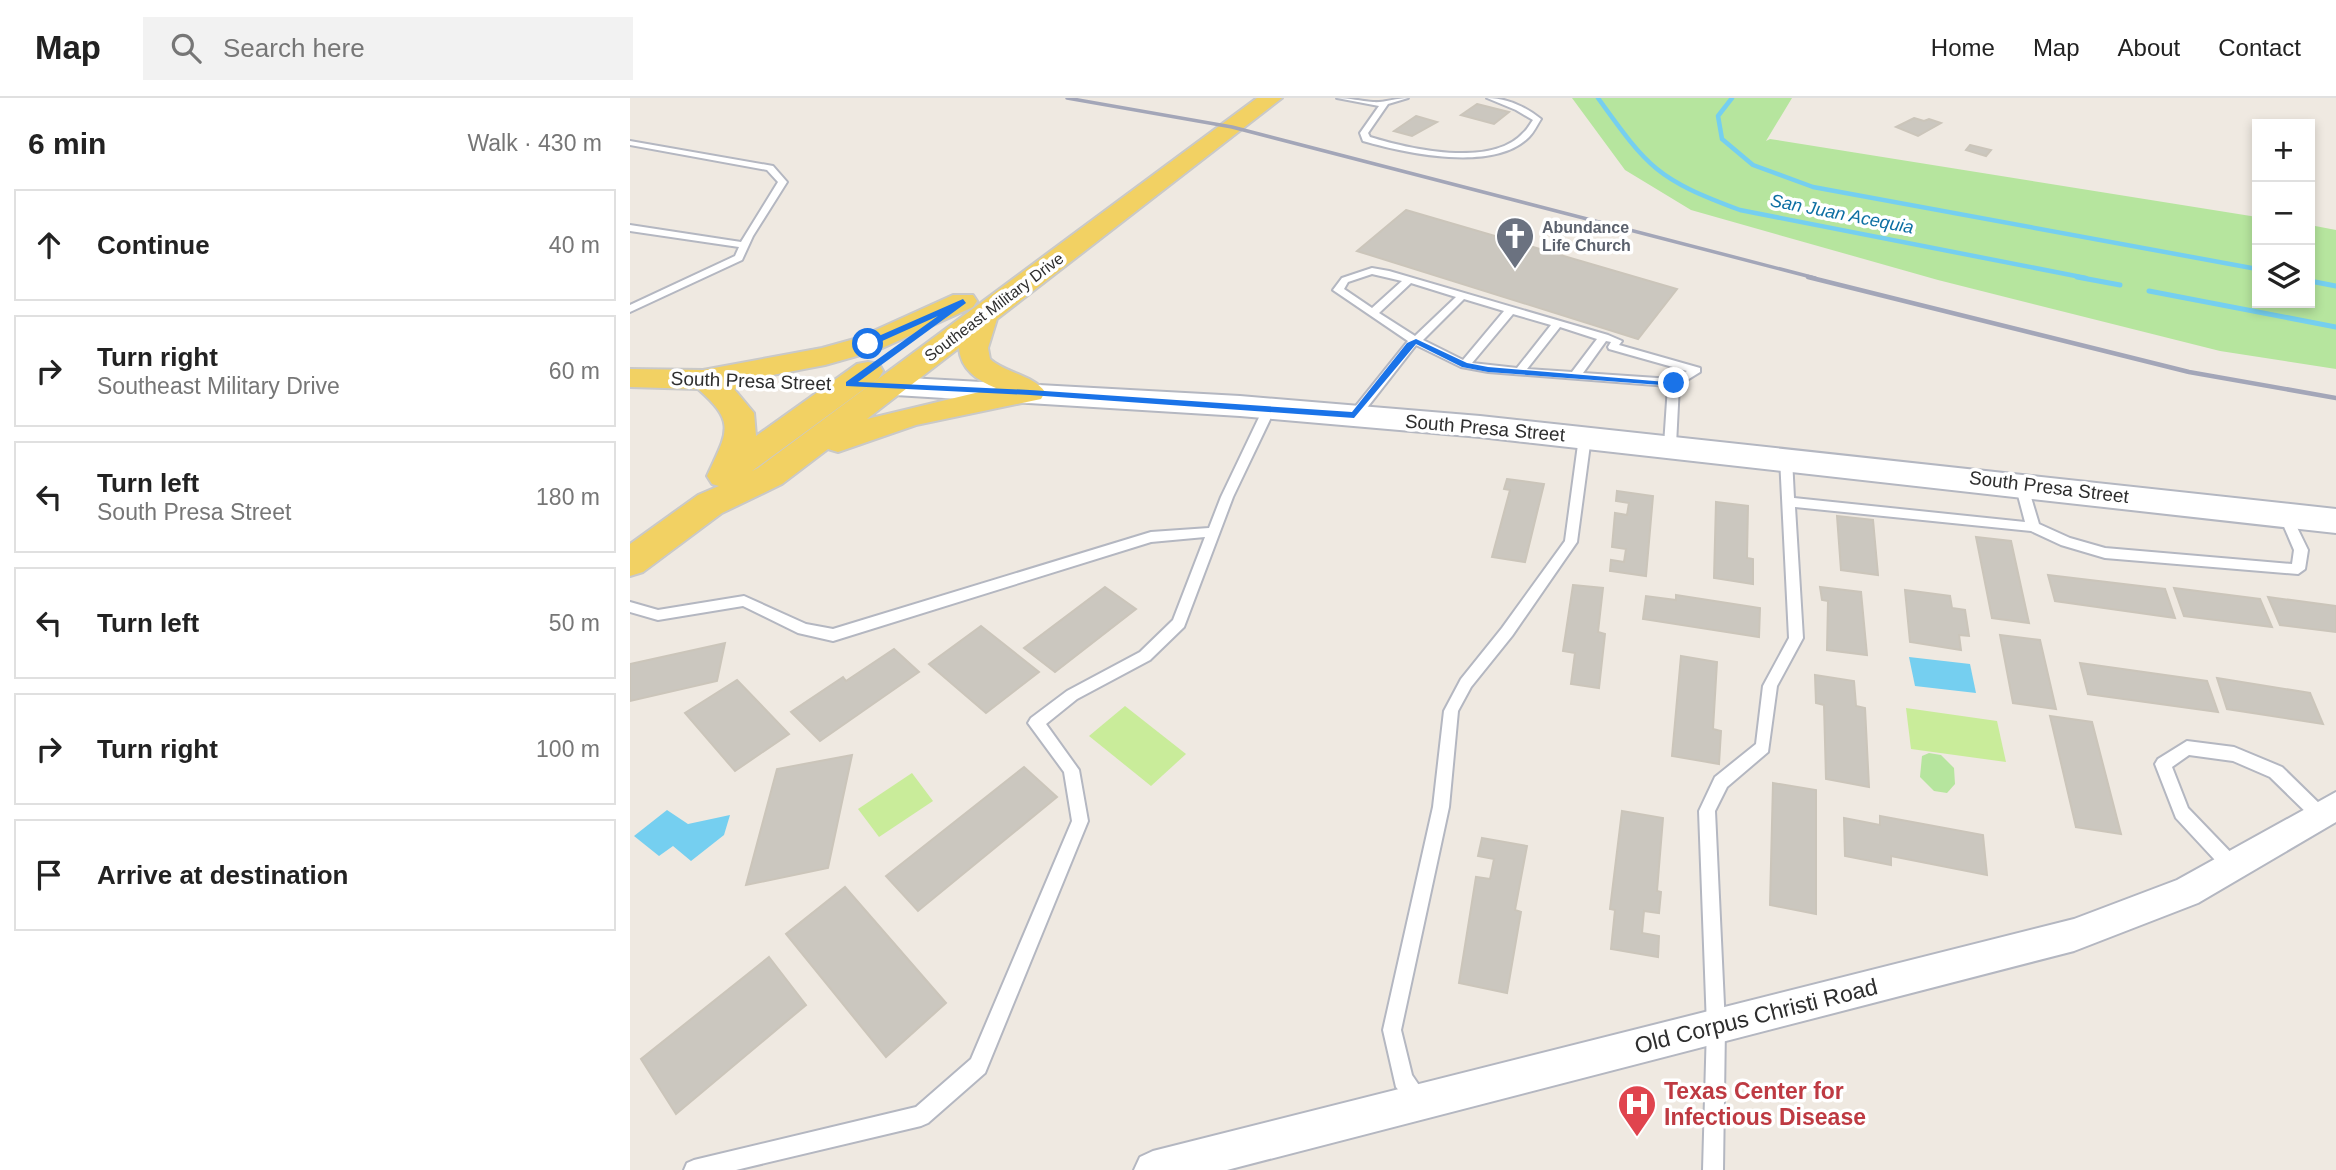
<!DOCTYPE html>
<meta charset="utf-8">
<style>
:root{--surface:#fff;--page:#f2f2f2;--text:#222;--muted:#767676;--line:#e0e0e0}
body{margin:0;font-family:Helvetica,sans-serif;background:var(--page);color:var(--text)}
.controls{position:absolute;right:21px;top:21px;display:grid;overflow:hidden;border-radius:0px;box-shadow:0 4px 10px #0003}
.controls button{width:63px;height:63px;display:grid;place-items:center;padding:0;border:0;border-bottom:2px solid var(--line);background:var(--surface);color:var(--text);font:35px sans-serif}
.stop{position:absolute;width:21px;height:21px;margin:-16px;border:5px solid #1a73e8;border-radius:50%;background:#fff}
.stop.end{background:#1a73e8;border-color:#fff;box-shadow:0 2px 7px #0008}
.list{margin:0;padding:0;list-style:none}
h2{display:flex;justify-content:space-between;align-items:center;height:91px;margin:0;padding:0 28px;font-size:30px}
h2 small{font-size:23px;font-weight:400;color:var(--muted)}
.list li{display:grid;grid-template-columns:46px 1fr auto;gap:21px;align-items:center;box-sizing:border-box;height:112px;margin:0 14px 14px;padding:0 14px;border:2px solid var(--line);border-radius:0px}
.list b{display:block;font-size:26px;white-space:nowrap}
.list p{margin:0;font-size:23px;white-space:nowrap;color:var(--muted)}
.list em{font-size:23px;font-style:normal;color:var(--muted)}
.icon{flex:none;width:38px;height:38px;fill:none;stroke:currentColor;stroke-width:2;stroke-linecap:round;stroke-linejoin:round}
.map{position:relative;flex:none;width:1706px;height:1072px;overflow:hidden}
header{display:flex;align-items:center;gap:42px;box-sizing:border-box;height:98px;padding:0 35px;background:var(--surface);border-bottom:2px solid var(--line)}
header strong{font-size:33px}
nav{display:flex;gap:38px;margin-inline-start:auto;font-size:24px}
.search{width:490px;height:63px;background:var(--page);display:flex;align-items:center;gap:18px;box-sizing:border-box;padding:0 24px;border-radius:0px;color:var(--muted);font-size:26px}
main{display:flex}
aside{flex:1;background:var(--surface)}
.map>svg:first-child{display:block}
.green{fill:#b6e59e}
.pitch{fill:#c9ec9a}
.water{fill:#75cff0}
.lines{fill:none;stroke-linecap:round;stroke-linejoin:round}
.stream-far1{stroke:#75cff0;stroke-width:4.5}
.stream{stroke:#75cff0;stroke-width:5}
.building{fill:#cbc7bf;stroke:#cbc5ba;stroke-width:2}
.service-casing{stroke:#b4b7c1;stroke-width:4}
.minor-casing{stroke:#b4b7c1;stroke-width:4}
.secondary-casing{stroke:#b4b7c1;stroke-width:4}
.primary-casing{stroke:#c9c9c9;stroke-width:4}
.service{fill:#fff;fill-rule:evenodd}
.minor{fill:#fff;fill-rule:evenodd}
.secondary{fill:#fff;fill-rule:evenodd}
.primary{fill:#f2d163;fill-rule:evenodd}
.rail-far1{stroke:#a3a6b8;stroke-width:3.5}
.rail{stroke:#a3a6b8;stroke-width:4.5}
.route{fill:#1a73e8}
.labels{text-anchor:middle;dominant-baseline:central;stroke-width:7;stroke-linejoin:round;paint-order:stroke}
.far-worship-label{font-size:16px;font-weight:bold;fill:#5b616d;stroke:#fff;text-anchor:start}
.far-street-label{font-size:16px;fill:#2e2e2e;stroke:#fff}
.far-water-label{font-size:18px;font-style:italic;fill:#0d6fa3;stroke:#fff}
.street-label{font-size:19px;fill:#2e2e2e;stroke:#fff}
.near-street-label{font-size:23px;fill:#2e2e2e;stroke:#fff}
.near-health-label{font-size:23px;font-weight:bold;fill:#be3a42;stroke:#fff;text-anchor:start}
</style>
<header>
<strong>Map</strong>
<div class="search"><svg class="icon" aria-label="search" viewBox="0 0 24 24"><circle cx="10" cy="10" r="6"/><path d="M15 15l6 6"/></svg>Search here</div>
<nav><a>Home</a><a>Map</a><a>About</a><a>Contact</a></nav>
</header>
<main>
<aside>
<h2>6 min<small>Walk · 430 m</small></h2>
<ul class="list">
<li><svg class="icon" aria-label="ahead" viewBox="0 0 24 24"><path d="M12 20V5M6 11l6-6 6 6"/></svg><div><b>Continue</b></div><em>40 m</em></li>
<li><svg class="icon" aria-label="right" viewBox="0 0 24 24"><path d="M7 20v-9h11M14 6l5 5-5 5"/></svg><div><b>Turn right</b><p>Southeast Military Drive</p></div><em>60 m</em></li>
<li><svg class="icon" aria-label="left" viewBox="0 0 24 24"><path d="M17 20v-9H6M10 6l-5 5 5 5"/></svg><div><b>Turn left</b><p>South Presa Street</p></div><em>180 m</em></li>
<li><svg class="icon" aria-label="left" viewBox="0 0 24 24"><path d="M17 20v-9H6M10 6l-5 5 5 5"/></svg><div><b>Turn left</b></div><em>50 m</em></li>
<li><svg class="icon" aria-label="right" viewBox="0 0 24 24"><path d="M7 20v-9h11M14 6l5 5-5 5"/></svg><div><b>Turn right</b></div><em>100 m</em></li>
<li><svg class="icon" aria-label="arrive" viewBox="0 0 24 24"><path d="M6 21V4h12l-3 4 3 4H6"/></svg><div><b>Arrive at destination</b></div></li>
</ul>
</aside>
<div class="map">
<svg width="1706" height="1072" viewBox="0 0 1706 1072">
<rect width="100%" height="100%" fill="#efe9e1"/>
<g class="green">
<polygon points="942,0 1162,0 1136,43 1140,41 1627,119 1627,205 1680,205 1680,127 1706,132 1706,271 1590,253 1308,182 1061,112 995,72"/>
<polygon points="1299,655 1311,657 1324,670 1325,686 1317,695 1304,693 1290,679 1292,658"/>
</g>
<g class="pitch">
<polygon points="495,608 556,656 521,688 459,638"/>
<polygon points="1276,610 1367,623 1376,664 1281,651"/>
<polygon points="282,675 303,703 249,739 228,711"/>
</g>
<g class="water">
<polygon points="1279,559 1340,566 1346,595 1285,588"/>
<polygon points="37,712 58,726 100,717 94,737 61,763 43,748 29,758 4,738"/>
</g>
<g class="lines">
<g class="stream-far1">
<path d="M 968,0 C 1019,71 1027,81 1110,112 L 1456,180"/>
<polyline points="1102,0 1088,18 1092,41 1123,67 1183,89 1627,171"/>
</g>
<g class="stream">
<polyline points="1447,179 1490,187"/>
<polyline points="1680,183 1706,188"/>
<polyline points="1519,193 1706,229"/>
</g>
</g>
<g class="building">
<polygon points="847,6 879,14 864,26 831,17"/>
<polygon points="786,18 807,24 782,38 764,33"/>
<polygon points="1284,20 1294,23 1299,21 1311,25 1288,38 1266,29"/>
<polygon points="1340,47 1361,52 1356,58 1336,52"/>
<polygon points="776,112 1047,191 1008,241 727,153"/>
<polygon points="877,381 914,386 895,464 862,459 880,392 874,391"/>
<polygon points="987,393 1023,398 1016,478 980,473 981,462 994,464 996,451 982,449 985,415 997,417 999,405 986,403"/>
<polygon points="1086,404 1118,408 1117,460 1123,461 1123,486 1084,480"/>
<polygon points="1207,418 1243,422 1248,477 1211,472"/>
<polygon points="1346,439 1381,443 1399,525 1362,520"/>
<polygon points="1418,477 1535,491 1545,520 1425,503"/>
<polygon points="943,487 973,490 968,534 975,536 969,590 941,586 945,555 933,553"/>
<polygon points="475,489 506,511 425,574 394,550"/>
<polygon points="1190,489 1231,494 1237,557 1197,552 1198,503 1192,502"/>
<polygon points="1544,490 1630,501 1642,529 1554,518"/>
<polygon points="1275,492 1320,498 1322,510 1335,512 1339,538 1329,537 1331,552 1280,544"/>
<polygon points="1046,497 1130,510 1129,539 1013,521 1016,498 1046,502"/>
<polygon points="1638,499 1706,508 1706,534 1650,527"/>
<polygon points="351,528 409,574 356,615 299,566"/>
<polygon points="1370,537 1410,542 1426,611 1383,605"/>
<polygon points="95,545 87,583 0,603 0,566"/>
<polygon points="264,551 289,574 190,643 161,614 213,579 216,583"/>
<polygon points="1051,558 1087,564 1083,631 1091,633 1089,666 1042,658"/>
<polygon points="1450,565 1577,583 1588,614 1458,596"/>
<polygon points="1185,577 1224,583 1226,608 1235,610 1239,689 1196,681 1194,607 1186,605"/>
<polygon points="1587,580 1680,595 1693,626 1597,611"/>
<polygon points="107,582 159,636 105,673 55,615"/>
<polygon points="1420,618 1462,624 1491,736 1446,729"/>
<polygon points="222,657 198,770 116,787 147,671"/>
<polygon points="394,669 427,699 288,813 256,778"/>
<polygon points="1143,685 1186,692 1186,816 1140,807"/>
<polygon points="992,713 1033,720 1027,793 1031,794 1029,815 1014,813 1012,835 1029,838 1028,859 981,851 985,812 980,811"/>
<polygon points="1250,718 1353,737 1357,777 1261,758 1261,767 1215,758 1214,720 1250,727"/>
<polygon points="852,740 897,748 885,812 891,814 877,895 829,885 846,779 860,781 864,761 848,758"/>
<polygon points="215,789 316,905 256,959 156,836"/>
<polygon points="139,859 176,907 46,1016 11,961"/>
</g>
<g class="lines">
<defs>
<g id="service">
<path d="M 707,0 C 720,0 730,3 743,4 C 754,5 766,0 778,0 L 758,6 L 738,35 L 740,39 C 779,51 861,70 893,35 C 897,32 900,26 903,22 L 886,12 L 857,0 C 877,0 896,9 911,21 C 907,27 904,34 899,39 C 864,75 775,55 733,43 L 730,35 L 749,8 Z"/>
<polygon points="0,43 143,68 157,84 123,138 112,162 0,214 0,207 105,158 109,149 0,133 0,127 111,144 148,84 137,72 0,47"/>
<path d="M 742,170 L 759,173 L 978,237 L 992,243 L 989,247 L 1070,270 L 1070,274 L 1049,287 L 1046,347 L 1040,351 L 1034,347 L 1038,288 L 858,274 L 831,269 L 786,247 L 729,320 L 721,320 L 721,314 L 778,243 L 703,192 L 712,180 ZM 742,176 L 772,183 L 742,210 L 714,191 L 718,184 ZM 781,185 L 826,199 L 785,238 L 749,215 ZM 834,201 L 874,213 L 833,262 L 793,242 ZM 883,216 L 921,227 L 887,270 L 842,265 ZM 930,229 L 967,241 L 942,274 L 897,271 ZM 976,243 L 981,244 L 978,249 L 979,251 L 1057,273 L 1042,281 L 953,275 Z"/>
<polygon points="639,307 645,311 603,399 554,529 520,562 447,601 416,626 449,672 458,723 355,975 298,1025 291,1028 106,1072 54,1072 57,1065 64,1062 286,1009 341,961 442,723 434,674 398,625 401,620 437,593 510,554 543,522 575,439 521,444 203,543 168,535 113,508 28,522 0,514 0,504 28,512 114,498 176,526 203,531 521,434 579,430 591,399 633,311"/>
<polygon points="955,335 961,339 947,444 882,538 841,589 828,613 819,709 771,932 782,977 799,1002 796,1009 789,1012 782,1009 766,989 753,932 803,709 814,613 831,581 872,530 935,443 949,339"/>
<polygon points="1156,356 1162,360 1164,400 1395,424 1385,386 1391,382 1397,386 1409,426 1440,440 1475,450 1662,466 1664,452 1649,417 1655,413 1661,417 1678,452 1675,471 1668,476 1475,460 1431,447 1401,433 1165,409 1173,540 1147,588 1138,654 1097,689 1085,713 1095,928 1093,1072 1073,1072 1077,928 1069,713 1085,679 1126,646 1133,588 1159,540 1150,360"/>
<polygon points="1557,643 1604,649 1652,669 1696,712 1698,717 1696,722 1690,724 1684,722 1640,679 1603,663 1559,657 1542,669 1558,710 1609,763 1611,769 1609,775 1603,777 1597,775 1546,720 1525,666 1528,661"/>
</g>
<polygon id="minor" points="1706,694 1706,724 1568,805 1444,853 597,1072 504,1072 510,1059 523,1053 1444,821 1547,782"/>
<polygon id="secondary" points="260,279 610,298 850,318 1706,411 1706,435 850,339 610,318 249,296 245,289 249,282"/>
<path id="primary" d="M 627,0 L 652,0 L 367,221 L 358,250 L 360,261 C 375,275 404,277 415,294 L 411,301 L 286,327 L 208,354 L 198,351 L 152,386 L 92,415 L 13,474 L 0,478 L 0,446 L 68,397 L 89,388 L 82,386 L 77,378 C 97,334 107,325 68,291 L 0,289 L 0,271 L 73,272 L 192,250 L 228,240 L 323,197 L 343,197 L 347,203 L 343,209 L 248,252 L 195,267 L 116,282 L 112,289 L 104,291 L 124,315 L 126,338 L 227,266 L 238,264 L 249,266 L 253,273 L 249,280 L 122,373 L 128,370 ZM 329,250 C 331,272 347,282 366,290 L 237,321 Z"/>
</defs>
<use href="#service" class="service-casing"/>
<use href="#minor" class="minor-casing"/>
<use href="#secondary" class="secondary-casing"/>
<use href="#primary" class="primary-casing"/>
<use href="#service" class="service"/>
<use href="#minor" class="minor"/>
<use href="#secondary" class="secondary"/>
<use href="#primary" class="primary"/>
<polyline class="rail-far1" points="437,0 602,29 1185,180"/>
<polyline class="rail" points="1178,179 1559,274 1706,300"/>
</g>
<polygon class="route" points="333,201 336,205 228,284 400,292 722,314 777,245 786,241 837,265 858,269 1048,285 1044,288 858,274 832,269 786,246 724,320 400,297 216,288 216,284 308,218 241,248 235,248 235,244"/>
<defs>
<symbol id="church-pin" viewBox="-11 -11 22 30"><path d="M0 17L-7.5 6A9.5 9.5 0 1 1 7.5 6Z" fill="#6b7280" stroke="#fff"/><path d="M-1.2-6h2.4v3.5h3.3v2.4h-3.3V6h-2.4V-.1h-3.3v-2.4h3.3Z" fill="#fff"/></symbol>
<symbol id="hospital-pin" viewBox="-11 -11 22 30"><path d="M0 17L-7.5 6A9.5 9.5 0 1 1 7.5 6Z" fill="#e0444e" stroke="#fff"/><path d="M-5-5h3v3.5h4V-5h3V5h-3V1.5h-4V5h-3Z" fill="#fff"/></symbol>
</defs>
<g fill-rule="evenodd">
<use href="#church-pin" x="863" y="116" width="44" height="60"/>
<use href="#hospital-pin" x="985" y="984" width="44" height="60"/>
</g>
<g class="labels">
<g class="far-worship-label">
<text x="912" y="129">Abundance<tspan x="912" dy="18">Life Church</tspan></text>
</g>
<g class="far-street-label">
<text transform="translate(364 209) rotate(-37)">Southeast Military Drive</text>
</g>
<g class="far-water-label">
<text transform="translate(1212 116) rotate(11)">San Juan Acequia</text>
</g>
<g class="street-label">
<text transform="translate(121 283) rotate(2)">South Presa Street</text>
<text transform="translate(855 330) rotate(5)">South Presa Street</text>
<text transform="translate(1419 389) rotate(7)">South Presa Street</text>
</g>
<g class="near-street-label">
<text transform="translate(1126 918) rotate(-14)">Old Corpus Christi Road</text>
</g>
<g class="near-health-label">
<text x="1034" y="993">Texas Center for<tspan x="1034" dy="26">Infectious Disease</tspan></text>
</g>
</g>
</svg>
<div class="controls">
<button>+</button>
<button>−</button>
<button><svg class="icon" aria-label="layers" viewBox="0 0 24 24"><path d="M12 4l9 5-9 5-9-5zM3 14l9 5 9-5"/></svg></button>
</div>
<div class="stop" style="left:238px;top:246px"></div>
<div class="stop end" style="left:1044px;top:285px"></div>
</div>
</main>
